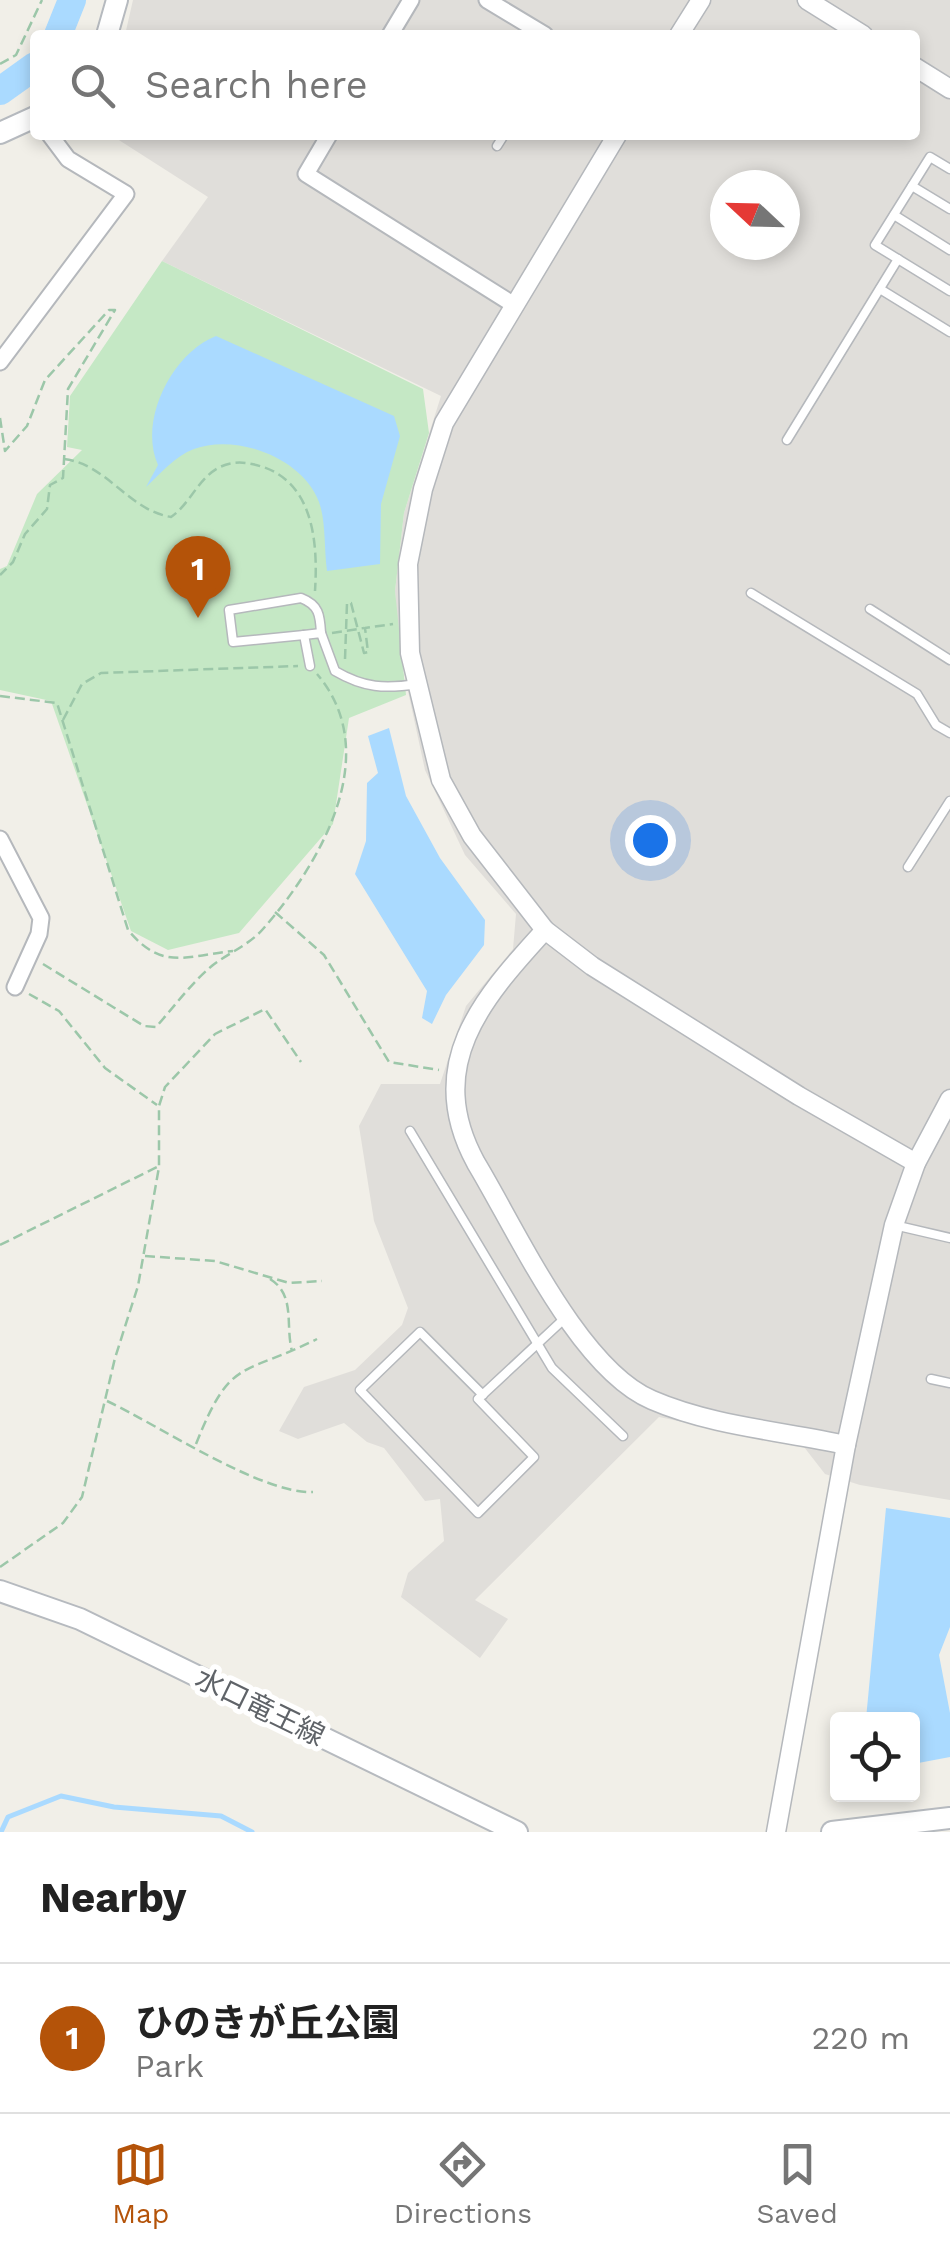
<!DOCTYPE html>
<meta charset="utf-8">
<style>
:root{--surface:#fff;--page:#f6f6f6;--text:#222;--muted:#767676;--line:#e0e0e0;--accent:#b45309}
body{margin:0;font-family:"Work Sans","Noto Sans JP",sans-serif;background:var(--page);color:var(--text)}
.controls{position:absolute;right:30px;bottom:30px;display:grid;overflow:hidden;border-radius:10px;box-shadow:0 5px 15px #0003}
.controls button{width:90px;height:90px;display:grid;place-items:center;padding:0;border:0;border-bottom:2px solid var(--line);background:var(--surface);color:var(--text);font:50px sans-serif}
.compass{position:absolute;left:710px;top:170px;width:90px;height:90px;border-radius:50%;background:var(--surface);box-shadow:0 5px 15px #0003;rotate:292deg}
.you{position:absolute;left:650px;top:840px;width:35px;height:35px;margin:-25px;border:8px solid #fff;border-radius:50%;background:#1a73e8;box-shadow:0 0 0 15px #1a73e833}
.badge{display:grid;place-items:center;width:65px;height:65px;border-radius:50%;background:var(--accent);color:#fff;font-size:32px;font-weight:700}
.pin{position:absolute;translate:-50% -82px;filter:drop-shadow(0 2px 5px #0008)}
.pin::after{content:'';position:absolute;top:52px;width:35px;height:30px;background:inherit;clip-path:polygon(0 0,100% 0,50% 100%)}
.list{margin:0;padding:0;list-style:none}
h2{display:flex;justify-content:space-between;align-items:center;height:130px;margin:0;padding:0 40px;font-size:42px}
h2 small{font-size:32px;font-weight:400;color:var(--muted)}
.list li{display:grid;grid-template-columns:65px 1fr auto;gap:30px;align-items:center;box-sizing:border-box;height:150px;padding:0 40px;border-top:2px solid var(--line)}
.list b{display:block;font-size:38px;white-space:nowrap}
.list p{margin:0;font-size:32px;white-space:nowrap;color:var(--muted)}
.list em{font-size:32px;font-style:normal;color:var(--muted)}
.icon{flex:none;width:55px;height:55px;fill:none;stroke:currentColor;stroke-width:2;stroke-linecap:round;stroke-linejoin:round}
.map{position:relative;flex:none;width:950px;height:1832px;overflow:hidden}
.search{position:absolute;background:var(--surface);box-shadow:0 5px 15px #0003;left:30px;right:30px;top:30px;height:110px;display:flex;align-items:center;gap:25px;box-sizing:border-box;padding:0 35px;border-radius:10px;color:var(--muted);font-size:38px}
.sheet{height:280px;background:var(--surface)}
nav{display:flex;justify-content:space-around;align-items:center;box-sizing:border-box;height:140px;border-top:2px solid var(--line);background:var(--surface);font-size:28px;color:var(--muted)}
nav a{display:grid;justify-items:center;gap:5px}
nav .on{color:var(--accent)}
.map>svg:first-child{display:block}
.industrial{fill:#e0deda;fill-rule:evenodd}
.green{fill:#c5e8c5}
.water{fill:#aadaff}
.lines{fill:none;stroke-linecap:round;stroke-linejoin:round}
.stream{stroke:#aadaff;stroke-width:5}
.river{stroke:#aadaff;stroke-width:28}
.service-casing{stroke:#b5b8bc;stroke-width:11}
.minor-casing{stroke:#b5b8bc;stroke-width:19}
.tertiary-casing{stroke:#b5b8bc;stroke-width:21}
.secondary-casing{stroke:#b6babf;stroke-width:24}
.path{stroke:#9cc7a9;stroke-width:2.5;stroke-dasharray:10 5;stroke-linecap:butt}
.service{stroke:#fff;stroke-width:8}
.minor{stroke:#fff;stroke-width:15}
.tertiary{stroke:#fff;stroke-width:18}
.secondary{stroke:#fff;stroke-width:20}
.labels{text-anchor:middle;dominant-baseline:central;stroke-width:10;stroke-linejoin:round;paint-order:stroke}
.street-label{font-size:28px;fill:#5f6368;stroke:#fff}
</style>
<div class="map">
<svg width="950" height="1832" viewBox="0 0 950 1832">
<rect width="100%" height="100%" fill="#f1efe8"/>
<path class="industrial" d="M 133,0 L 950,0 L 950,1500 L 860,1485 L 825,1474 L 804,1447 L 659,1417 L 475,1600 L 508,1619 L 480,1658 L 401,1597 L 408,1573 L 444,1541 L 440,1499 L 425,1501 L 384,1448 L 367,1442 L 344,1423 L 298,1439 L 279,1431 L 304,1387 L 355,1370 L 402,1325 L 408,1308 L 374,1221 L 359,1126 L 381,1084 L 440,1084 L 466,1006 L 513,949 L 516,914 L 465,855 L 425,770 L 398,645 L 395,591 L 404,513 L 441,396 L 162,261 L 208,197 L 111,135 L 915,135 L 915,35 L 125,35 ZM 725,185 L 785,185 L 785,245 L 725,245 Z"/>
<polygon class="green" points="162,261 423,389 429,433 404,513 395,591 406,695 349,718 333,824 239,933 168,950 131,931 51,701 0,690 0,569 7,566 37,494 82,450 67,447 70,396"/>
<g class="water">
<path d="M 216,336 L 394,416 L 400,436 L 381,504 L 380,564 L 327,571 C 324,549 326,521 319,502 C 303,458 236,433 194,449 C 175,456 161,473 146,487 L 158,465 C 138,421 172,353 216,336 Z"/>
<polygon points="389,728 406,796 440,858 485,920 484,945 446,995 432,1024 422,1018 427,991 355,874 366,841 367,783 378,773 368,736"/>
<polygon points="886,1508 950,1518 950,1627 939,1655 950,1713 950,1757 913,1764 912,1720 866,1719"/>
</g>
<g class="lines">
<polyline class="stream" points="1,1832 8,1817 61,1796 114,1807 221,1816 252,1832"/>
<g class="river">
<polyline points="58,35 72,0"/>
<polyline points="0,91 35,66"/>
</g>
<defs>
<g id="service">
<polyline points="497,146 504,135"/>
<polyline points="950,169 930,157 875,245 950,291"/>
<polyline points="912,186 950,209"/>
<polyline points="894,215 950,250"/>
<polyline points="880,289 950,332"/>
<polyline points="787,440 898,259"/>
<polyline points="751,593 917,694 936,725 950,733"/>
<polyline points="870,609 950,660"/>
<path d="M 304,635 L 233,642 L 229,610 L 301,598 C 319,605 320,615 321,633"/>
<path d="M 310,666 L 304,635 L 321,633 L 335,671 C 364,688 385,689 417,684"/>
<polyline points="908,867 950,801"/>
<polyline points="410,1131 552,1368 623,1436"/>
<polyline points="894,1225 950,1238"/>
<polyline points="931,1379 950,1383"/>
<polyline points="483,1395 420,1332 360,1390 478,1513 534,1457 478,1399 564,1319"/>
</g>
<g id="minor">
<polyline points="487,0 545,35"/>
<polyline points="390,35 411,0"/>
<polyline points="329,135 306,174 514,305"/>
<polyline points="0,362 126,194 68,159 50,135"/>
<polyline points="0,839 41,918 39,934 15,987"/>
</g>
<g id="tertiary">
<polyline points="807,0 863,35"/>
<polyline points="679,35 701,0"/>
<polyline points="915,67 950,89"/>
<polyline points="617,135 444,423 423,489 408,564 410,653 441,780 472,836 545,930 592,966 799,1096 916,1163"/>
<path d="M 545,930 C 481,1000 423,1066 476,1163 C 517,1231 579,1369 652,1400 C 712,1426 782,1431 846,1445"/>
<polyline points="776,1832 846,1445 894,1225 916,1163 950,1099"/>
</g>
<g id="secondary">
<polyline points="107,35 117,0"/>
<polyline points="0,133 35,117"/>
<polyline points="0,1591 80,1619 517,1832"/>
<polyline points="832,1832 950,1818"/>
</g>
</defs>
<use href="#service" class="service-casing"/>
<use href="#minor" class="minor-casing"/>
<use href="#tertiary" class="tertiary-casing"/>
<use href="#secondary" class="secondary-casing"/>
<g class="path">
<polyline points="0,64 16,55 42,0"/>
<polyline points="0,418 5,451 27,426 45,380 109,310 115,310 68,389 63,478 50,485 47,509 25,534 13,562 0,575"/>
<path d="M 64,459 C 107,464 128,510 171,517 C 190,504 197,480 218,468 C 233,460 248,462 263,467 C 314,484 318,544 315,591"/>
<polyline points="332,633 364,628"/>
<polyline points="345,659 347,603 351,603 364,653 368,652 365,628 393,624"/>
<path d="M 0,696 L 57,703 L 128,930 C 162,971 186,956 233,951"/>
<polyline points="63,720 82,684 101,673 298,666"/>
<polyline points="275,912 324,955 389,1062 439,1070"/>
<path d="M 43,964 L 144,1026 L 156,1027 C 174,1007 192,982 213,965 C 229,953 250,944 263,929 C 320,864 385,754 317,674"/>
<polyline points="29,994 59,1011 105,1068 157,1105"/>
<polyline points="0,1245 157,1167"/>
<polyline points="145,1256 215,1261 289,1283 322,1281"/>
<path d="M 270,1279 C 296,1295 285,1325 292,1351"/>
<path d="M 107,1401 C 160,1426 261,1494 313,1492"/>
<path d="M 196,1444 C 231,1356 241,1377 317,1339"/>
<polyline points="0,1567 63,1523 82,1497 115,1358 138,1286 159,1167 159,1106 165,1087 215,1034 265,1009 301,1062"/>
</g>
<use href="#service" class="service"/>
<use href="#minor" class="minor"/>
<use href="#tertiary" class="tertiary"/>
<use href="#secondary" class="secondary"/>
</g>
<g class="labels">
<g class="street-label">
<text transform="translate(260 1707) rotate(26)">水口竜王線</text>
</g>
</g>
</svg>
<div class="controls">
<button><svg class="icon" aria-label="locate" viewBox="0 0 24 24"><circle cx="12" cy="12" r="6"/><path d="M12 2v4M12 18v4M2 12h4M18 12h4"/></svg></button>
</div>
<svg class="compass" viewBox="-18 -18 36 36"><path d="M0-13l5 13h-10z" fill="#e53935"/><path d="M0 13l5-13h-10z" fill="#767676"/></svg>
<div class="you"></div>
<div class="pin badge" style="left:198px;top:618px">1</div>
<div class="search"><svg class="icon" aria-label="search" viewBox="0 0 24 24"><circle cx="10" cy="10" r="6"/><path d="M15 15l6 6"/></svg>Search here</div>
</div>
<section class="sheet">
<h2>Nearby<small></small></h2>
<ul class="list">
<li><span class="badge">1</span><div><b>ひのきが丘公園</b><p>Park</p></div><em>220 m</em></li>
</ul>
</section>
<nav>
<a class="on"><svg class="icon" aria-label="map" viewBox="0 0 24 24"><path d="M3 6l6-2 6 2 6-2v14l-6 2-6-2-6 2zM9 4v14M15 6v14"/></svg>Map</a>
<a><svg class="icon" aria-label="directions" viewBox="0 0 24 24"><path d="M12 3l9 9-9 9-9-9zM9 14v-3h6M13 9l2 2-2 2"/></svg>Directions</a>
<a><svg class="icon" aria-label="saved" viewBox="0 0 24 24"><path d="M7 4h10v16l-5-4-5 4z"/></svg>Saved</a>
</nav>
